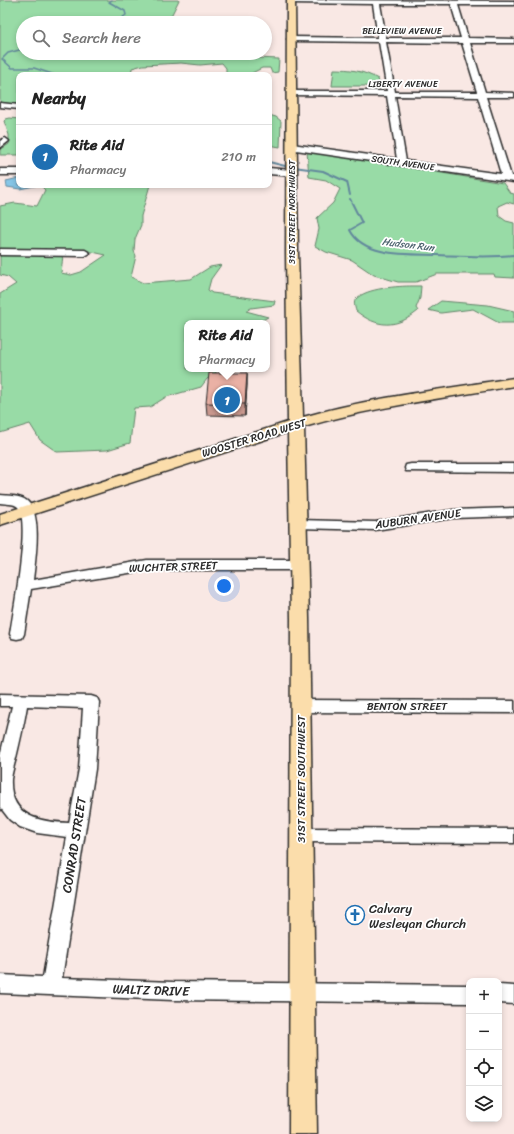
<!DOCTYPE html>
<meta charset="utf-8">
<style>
:root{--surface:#fff;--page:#f2f2f2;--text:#222;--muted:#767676;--line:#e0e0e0;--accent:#1f6fb2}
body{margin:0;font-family:Sriracha,sans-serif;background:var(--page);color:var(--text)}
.controls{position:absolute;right:12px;bottom:12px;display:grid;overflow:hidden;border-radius:8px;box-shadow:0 2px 6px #0003}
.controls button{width:36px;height:36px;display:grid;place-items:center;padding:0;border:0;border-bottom:1px solid var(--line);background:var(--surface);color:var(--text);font:20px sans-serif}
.you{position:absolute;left:224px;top:586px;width:14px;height:14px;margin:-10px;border:3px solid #fff;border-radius:50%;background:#1a73e8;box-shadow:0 0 0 6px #1a73e833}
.badge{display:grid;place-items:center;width:26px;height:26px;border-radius:50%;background:var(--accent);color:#fff;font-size:13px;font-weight:700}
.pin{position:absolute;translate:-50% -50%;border:2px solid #fff;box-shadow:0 1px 4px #0006}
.popup{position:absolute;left:184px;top:320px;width:86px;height:52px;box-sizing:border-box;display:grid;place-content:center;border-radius:8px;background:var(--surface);filter:drop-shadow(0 1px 3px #0005);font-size:13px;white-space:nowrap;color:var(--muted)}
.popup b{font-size:15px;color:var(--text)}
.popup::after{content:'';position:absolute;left:50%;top:100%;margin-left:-8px;border:8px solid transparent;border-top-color:var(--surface)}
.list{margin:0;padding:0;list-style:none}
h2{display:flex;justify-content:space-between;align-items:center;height:52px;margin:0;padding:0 16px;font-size:17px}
h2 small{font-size:13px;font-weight:400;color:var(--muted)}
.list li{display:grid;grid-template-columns:26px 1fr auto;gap:12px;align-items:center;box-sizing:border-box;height:64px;padding:0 16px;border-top:1px solid var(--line)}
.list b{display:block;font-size:15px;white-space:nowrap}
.list p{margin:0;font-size:13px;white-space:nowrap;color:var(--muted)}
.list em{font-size:13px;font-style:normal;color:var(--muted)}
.icon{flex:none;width:22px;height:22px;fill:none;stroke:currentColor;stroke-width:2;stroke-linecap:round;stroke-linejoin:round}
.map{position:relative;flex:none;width:514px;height:1134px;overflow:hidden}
.search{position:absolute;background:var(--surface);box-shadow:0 2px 6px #0003;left:16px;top:16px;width:256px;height:44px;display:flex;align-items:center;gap:10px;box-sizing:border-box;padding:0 14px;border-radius:22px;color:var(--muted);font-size:15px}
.panel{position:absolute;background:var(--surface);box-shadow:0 2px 6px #0003;left:16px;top:72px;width:256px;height:116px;border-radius:8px}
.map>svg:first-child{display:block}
.green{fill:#98dba6;stroke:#628368}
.water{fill:#86c6e7;stroke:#62889c}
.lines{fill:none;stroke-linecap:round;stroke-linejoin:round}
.stream-far1{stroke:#62889c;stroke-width:1.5}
.stream{stroke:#62889c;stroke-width:2}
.minor-casing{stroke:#2b2b2b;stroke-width:3}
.major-casing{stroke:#2b2b2b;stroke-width:3}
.minor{fill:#fff;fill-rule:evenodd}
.major{fill:#fbddab;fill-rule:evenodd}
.wall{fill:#c9988e;stroke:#2b2b2b}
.shaded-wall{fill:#a47c74;stroke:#2b2b2b}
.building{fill:#eab1a5;stroke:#2b2b2b}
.labels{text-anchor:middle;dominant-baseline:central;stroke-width:3.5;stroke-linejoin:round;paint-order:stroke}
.far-street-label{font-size:9px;fill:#2b2b2b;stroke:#fff}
.far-water-label{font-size:10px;font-style:italic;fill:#4b616d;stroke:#fff}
.street-label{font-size:11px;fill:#2b2b2b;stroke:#fff}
.near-street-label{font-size:13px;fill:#2b2b2b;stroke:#fff}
.near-poi-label{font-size:13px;fill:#2b2b2b;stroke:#fff;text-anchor:start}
</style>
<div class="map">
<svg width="514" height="1134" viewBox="0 0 514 1134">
<rect width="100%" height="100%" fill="#f9e8e4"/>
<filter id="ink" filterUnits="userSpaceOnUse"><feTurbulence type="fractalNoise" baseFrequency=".025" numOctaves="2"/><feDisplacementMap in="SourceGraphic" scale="8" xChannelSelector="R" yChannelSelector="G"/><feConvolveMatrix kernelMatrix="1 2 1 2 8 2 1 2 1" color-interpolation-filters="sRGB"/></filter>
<g filter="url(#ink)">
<g class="green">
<polygon points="0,0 179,0 169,20 172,23 23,23 23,53 141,53 279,59 278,72 272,73 270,68 262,68 252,73 253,75 226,75 226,68 222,63 200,65 181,63 143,65 132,68 131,75 19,75 19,105 0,102"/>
<path d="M 334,69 C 350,69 364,71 378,79 L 381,88 L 365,86 L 332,86 Z"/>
<polygon points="269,115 276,117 281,121 280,147 269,145"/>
<polygon points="10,118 19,119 19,155 0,155 0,150 9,144 9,135 4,121 6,119"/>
<polygon points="307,151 503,183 510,193 514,194 514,204 507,202 498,206 499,216 506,221 514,223 514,278 495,277 494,274 437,274 416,282 398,282 374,275 352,260 326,252 315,246 319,229 317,218 333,203 340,189 326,180 309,177"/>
<polygon points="40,185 150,185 141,216 141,225 135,239 134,251 136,256 131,277 143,283 191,279 210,267 221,265 211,279 208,290 212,293 275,301 274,305 251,308 246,311 268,317 257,323 187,323 187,369 215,369 216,373 207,379 201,387 166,397 150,407 134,408 130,443 107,450 57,452 40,440 30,424 0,433 0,294 16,284 8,277 0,275 0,255 63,255 61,273 71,275 81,272 106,255 88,251 85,253 0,252 0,206 15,203 37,206 45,190"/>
<path d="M 412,286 L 421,286 L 420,298 L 416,308 L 418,311 C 396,329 377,328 356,311 C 355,307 353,302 356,299 C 366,288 399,286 412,286 Z"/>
<polygon points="441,301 488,305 514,311 514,323 499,323 473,309 441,313 428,310"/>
</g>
<polygon class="water" points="19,178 19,185 39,185 20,189 7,187 6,181"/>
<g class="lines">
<g class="stream-far1">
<polyline points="109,23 119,20 126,15 125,11 109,2 112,0"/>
<polyline points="23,49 8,53 2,59 12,68 34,68 55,75"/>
</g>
<g class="stream">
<polyline points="269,162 289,167"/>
<polyline points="294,167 323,171 347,182 350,195"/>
<path d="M 350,199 L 362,223 L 350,230 C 364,258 411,254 437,255 C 463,256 488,258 514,255"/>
</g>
<defs>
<g id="minor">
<path d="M 288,0 L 514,1 L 514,5 L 458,5 L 468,38 L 514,39 L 514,43 L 470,43 L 485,92 L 514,93 L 514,97 L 486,97 L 511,176 L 514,176 L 514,182 L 289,149 L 288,147 L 289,145 L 292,144 L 397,159 L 387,96 L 291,95 L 287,93 L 291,91 L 387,91 L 379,42 L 291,41 L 287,39 L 291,37 L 378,38 L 373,4 L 291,3 L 289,2 ZM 380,4 L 451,4 L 461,38 L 386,38 ZM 386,42 L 462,43 L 477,92 L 395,92 ZM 395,96 L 478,97 L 501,174 L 406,161 Z"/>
<polygon points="0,103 19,105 19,109 0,107"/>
<polygon points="5,138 9,141 0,148 0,141"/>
<polygon points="269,168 291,170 295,173 291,176 269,174"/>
<rect x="0" y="169" width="19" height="6"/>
<polygon points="0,249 85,250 90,253 85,256 0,255"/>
<polygon points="411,464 514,464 514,472 406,471 405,468 406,465"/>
<path d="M 0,495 C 8,496 20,495 27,501 C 43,514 35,561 33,580 L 147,560 L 298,560 L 303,562 L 305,565 L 303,568 L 298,570 L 147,570 L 31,589 L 24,634 L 22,638 L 17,639 L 12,638 L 10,634 C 13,613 31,521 18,507 C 14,503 5,504 0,503 Z"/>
<polygon points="514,508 514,516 453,518 375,530 298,528 293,527 291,524 293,521 298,520 375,522 453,510"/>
<path d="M 0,694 L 91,696 L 97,698 L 99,702 L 95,769 L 62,978 L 173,982 L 469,985 L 469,1003 L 173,1000 L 0,993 L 0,975 L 43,977 L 67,837 L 37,833 L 20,827 L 10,820 L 0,807 L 0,756 L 12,706 L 0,706 ZM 27,706 L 83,708 L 79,769 L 69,823 C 40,822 9,817 11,779 C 12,772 14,765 16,758 C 20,741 24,724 27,706 Z"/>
<polygon points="300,700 514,701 514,713 300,712 294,710 292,706 294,702"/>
<polygon points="301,828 514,829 514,843 301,842 295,840 292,835 295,830"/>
<polygon points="499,985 514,986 514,1004 499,1003"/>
</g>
<path id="major" d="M 287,0 L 295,0 L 298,253 L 303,417 C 372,397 444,389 514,378 L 514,386 C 444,398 372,407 304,427 L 309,618 L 317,1134 L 289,1134 L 291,618 L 288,432 L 0,525 L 0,514 L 288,422 L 286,253 Z"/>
</defs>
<use href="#minor" class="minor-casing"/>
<use href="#major" class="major-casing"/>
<use href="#minor" class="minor"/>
<use href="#major" class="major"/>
</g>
<polygon class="wall" points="247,373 247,385 245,416 207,415 206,403"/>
<polygon class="shaded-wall" points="247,373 247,385 245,416 245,404"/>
<polygon class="building" points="209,373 247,373 245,404 206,403"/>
</g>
<defs>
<symbol id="church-ring" viewBox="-11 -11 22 22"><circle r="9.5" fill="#fff" stroke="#1f6fb2" stroke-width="1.5"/><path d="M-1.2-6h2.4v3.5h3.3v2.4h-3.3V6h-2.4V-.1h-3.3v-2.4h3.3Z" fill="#1f6fb2"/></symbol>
</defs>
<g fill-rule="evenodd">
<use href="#church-ring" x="344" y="904" width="22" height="22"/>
</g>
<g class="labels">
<g class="far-street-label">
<text x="402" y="31">BELLEVIEW AVENUE</text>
<text x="403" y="84">LIBERTY AVENUE</text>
<text transform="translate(403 163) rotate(8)">SOUTH AVENUE</text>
<text transform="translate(292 212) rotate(-90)">31ST STREET NORTHWEST</text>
</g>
<g class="far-water-label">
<text transform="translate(408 245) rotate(7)">Hudson Run</text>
</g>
<g class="street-label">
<text transform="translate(254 438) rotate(-17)">WOOSTER ROAD WEST</text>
<text transform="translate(418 519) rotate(-8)">AUBURN AVENUE</text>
<text transform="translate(173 567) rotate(-2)">WUCHTER STREET</text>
<text x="407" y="706">BENTON STREET</text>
<text transform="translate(301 779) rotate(-90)">31ST STREET SOUTHWEST</text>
</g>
<g class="near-street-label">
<text transform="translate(74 845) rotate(-81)">CONRAD STREET</text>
<text transform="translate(151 990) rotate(2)">WALTZ DRIVE</text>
</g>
<g class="near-poi-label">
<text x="369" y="908">Calvary<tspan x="369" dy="15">Wesleyan Church</tspan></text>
</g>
</g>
</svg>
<div class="controls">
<button>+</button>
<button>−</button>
<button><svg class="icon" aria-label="locate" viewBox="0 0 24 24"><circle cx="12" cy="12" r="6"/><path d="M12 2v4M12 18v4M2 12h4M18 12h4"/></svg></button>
<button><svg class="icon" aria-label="layers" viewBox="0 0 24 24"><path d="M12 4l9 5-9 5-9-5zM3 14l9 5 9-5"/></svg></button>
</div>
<div class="you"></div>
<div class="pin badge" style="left:227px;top:400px">1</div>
<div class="popup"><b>Rite Aid</b>Pharmacy</div>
<div class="search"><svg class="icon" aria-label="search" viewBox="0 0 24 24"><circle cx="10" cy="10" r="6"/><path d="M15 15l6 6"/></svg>Search here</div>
<section class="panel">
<h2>Nearby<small></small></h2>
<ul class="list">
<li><span class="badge">1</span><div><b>Rite Aid</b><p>Pharmacy</p></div><em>210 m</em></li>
</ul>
</section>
</div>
